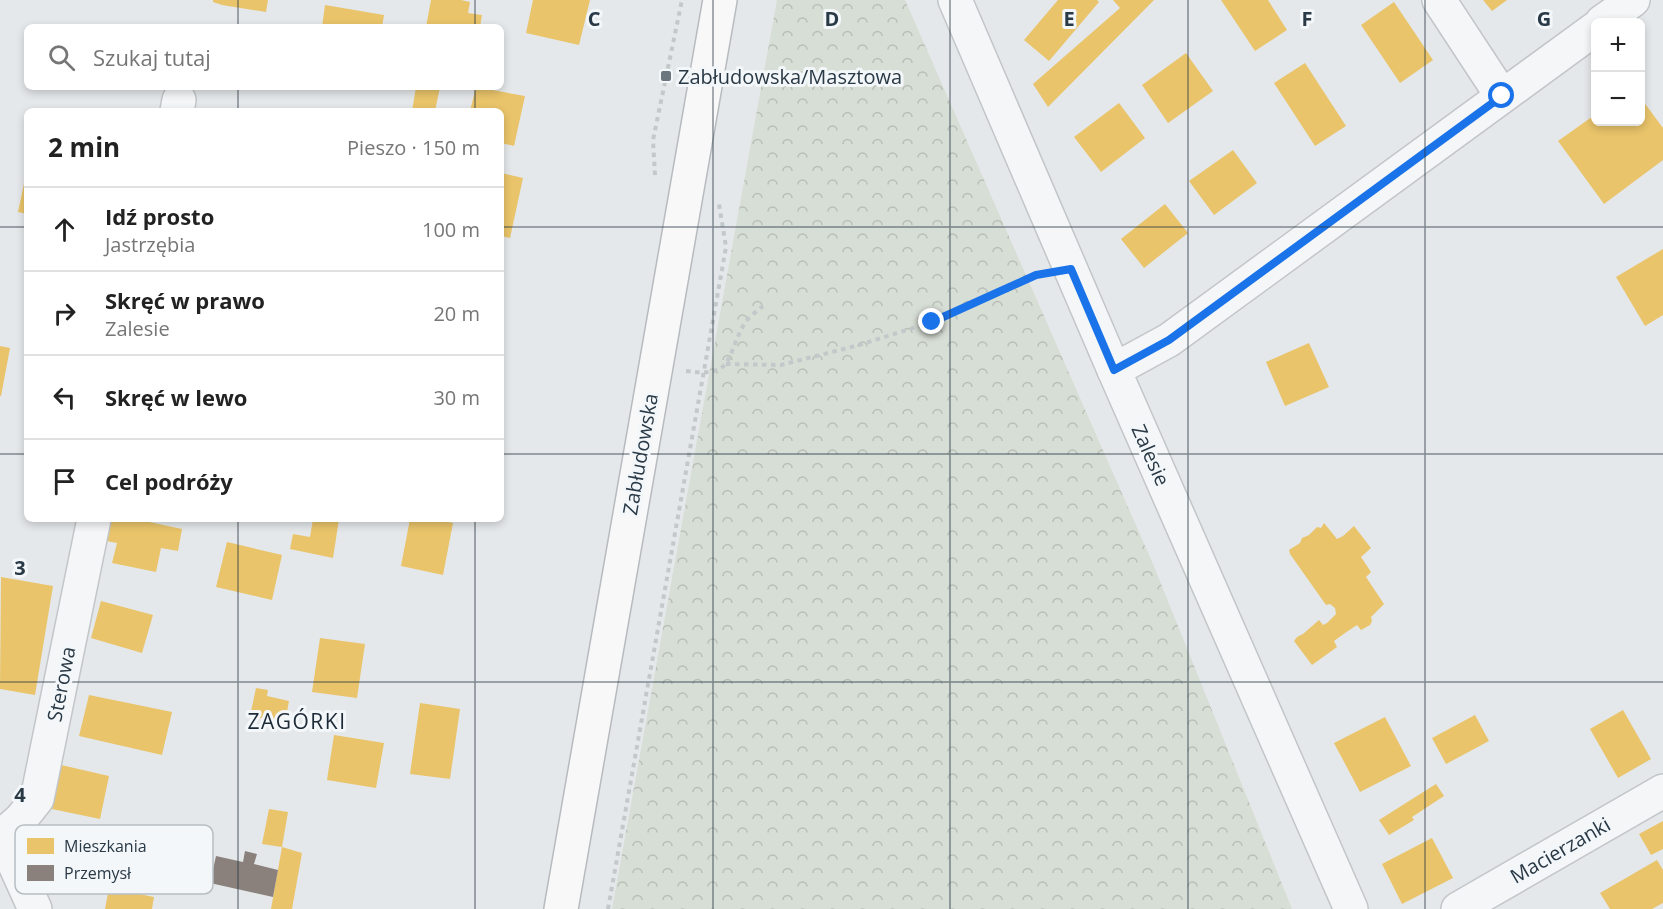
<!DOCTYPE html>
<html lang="pl">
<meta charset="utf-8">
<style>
:root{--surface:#fff;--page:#f6f6f6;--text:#222;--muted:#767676;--line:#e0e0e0}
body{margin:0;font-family:"Open Sans",sans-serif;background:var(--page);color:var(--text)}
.controls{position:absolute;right:18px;top:18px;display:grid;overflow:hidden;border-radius:9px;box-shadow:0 3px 9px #0003}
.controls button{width:54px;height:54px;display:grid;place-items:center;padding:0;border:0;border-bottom:2px solid var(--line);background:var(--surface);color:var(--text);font:30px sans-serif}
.stop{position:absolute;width:18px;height:18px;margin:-14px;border:4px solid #1a73e8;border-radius:50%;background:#fff}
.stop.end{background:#1a73e8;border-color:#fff;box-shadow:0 2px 6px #0008}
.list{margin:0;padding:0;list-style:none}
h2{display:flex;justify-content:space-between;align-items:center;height:78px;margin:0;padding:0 24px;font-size:26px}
h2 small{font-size:20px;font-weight:400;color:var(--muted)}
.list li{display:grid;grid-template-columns:39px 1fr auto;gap:18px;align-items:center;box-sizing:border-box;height:84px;padding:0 24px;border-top:2px solid var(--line)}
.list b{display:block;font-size:22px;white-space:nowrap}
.list p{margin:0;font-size:20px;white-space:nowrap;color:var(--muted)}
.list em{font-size:20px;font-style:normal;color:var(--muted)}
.icon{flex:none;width:33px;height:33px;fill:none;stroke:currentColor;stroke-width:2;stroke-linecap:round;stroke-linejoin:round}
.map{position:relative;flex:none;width:1663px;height:909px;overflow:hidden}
.search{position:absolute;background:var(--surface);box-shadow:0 3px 9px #0003;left:24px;top:24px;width:480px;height:66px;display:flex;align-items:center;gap:15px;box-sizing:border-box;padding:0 21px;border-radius:9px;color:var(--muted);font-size:22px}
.panel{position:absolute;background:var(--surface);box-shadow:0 3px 9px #0003;left:24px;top:108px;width:480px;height:414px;border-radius:9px}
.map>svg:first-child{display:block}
.forest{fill:url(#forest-crowns)}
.homes{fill:#e9c46a}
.industry{fill:#8a817c}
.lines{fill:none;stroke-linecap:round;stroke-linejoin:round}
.minor-casing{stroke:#c3c6c8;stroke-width:36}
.highway-casing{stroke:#b7bbbf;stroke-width:36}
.path{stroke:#c3c8ca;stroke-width:4;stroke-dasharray:4.5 4.5;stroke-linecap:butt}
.minor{stroke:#f4f6f7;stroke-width:33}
.highway{stroke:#f8f8f8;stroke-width:33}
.route{stroke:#1a73e8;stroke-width:8}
.grid{fill:none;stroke:#293946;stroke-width:1.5;stroke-opacity:0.55}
.poi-dot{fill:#6b767f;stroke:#f3f7f9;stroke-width:2}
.labels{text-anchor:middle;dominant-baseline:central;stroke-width:6;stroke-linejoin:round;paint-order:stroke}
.poi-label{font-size:20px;fill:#293946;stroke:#f3f7f9;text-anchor:start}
.street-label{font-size:20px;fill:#293946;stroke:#f3f7f9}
.neighbourhood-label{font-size:21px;letter-spacing:1.5px;fill:#1c2936;stroke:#f3f7f9}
.key{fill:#f3f7f9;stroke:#b6bec3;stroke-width:1.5}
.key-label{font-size:16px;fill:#293946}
.grid-label{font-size:20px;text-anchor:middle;font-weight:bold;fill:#293946;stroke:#f3f7f9;stroke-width:6;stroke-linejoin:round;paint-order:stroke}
</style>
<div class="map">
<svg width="1663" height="909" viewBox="0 0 1663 909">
<defs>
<pattern id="forest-crowns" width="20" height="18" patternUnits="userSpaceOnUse" patternTransform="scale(1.5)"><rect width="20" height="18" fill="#d7ded5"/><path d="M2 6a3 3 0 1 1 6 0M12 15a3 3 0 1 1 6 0" fill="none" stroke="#b9bfb8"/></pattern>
</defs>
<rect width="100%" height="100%" fill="#e5e8ea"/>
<polygon class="forest" points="777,0 905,0 1153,564 1292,909 612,909"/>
<g class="homes">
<polygon points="213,0 268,0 266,12 222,5 213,2"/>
<polygon points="431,0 461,0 470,2 468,13 482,15 480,27 426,27"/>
<polygon points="533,0 590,0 579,45 526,33"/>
<polygon points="1058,0 1097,0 1099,2 1049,61 1024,40"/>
<polygon points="1113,0 1154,0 1048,107 1033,84 1120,8"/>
<polygon points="1221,0 1268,0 1287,30 1255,51"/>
<polygon points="1483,0 1507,0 1492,11"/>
<polygon points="1394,2 1433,60 1400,83 1361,25"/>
<polygon points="325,5 384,15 382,27 322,27"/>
<polygon points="1186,53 1213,91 1168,123 1142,85"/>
<polygon points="1305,63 1346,126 1315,146 1274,83"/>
<polygon points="416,87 440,87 435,111 412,111"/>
<polygon points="476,87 525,96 514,146 501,143 501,111 470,111"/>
<polygon points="1640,97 1663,128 1663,160 1604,204 1558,141 1596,114 1596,122 1640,122"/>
<polygon points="1119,103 1145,138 1101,172 1074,137"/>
<polygon points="1233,150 1257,183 1214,215 1189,181"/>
<polygon points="501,173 523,178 510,238 501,236"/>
<polygon points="26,174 27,174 27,214 18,212"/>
<polygon points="1165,204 1188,233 1144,268 1121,239"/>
<polygon points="1663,249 1663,315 1645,326 1616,277"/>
<polygon points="1309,343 1329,387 1285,406 1266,362"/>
<polygon points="0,346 10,348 1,396 0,396"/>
<polygon points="106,519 135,519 182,529 178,551 161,548 156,572 112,563 117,543 101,540"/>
<polygon points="313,519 339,519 333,558 290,549 293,534 310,537"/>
<polygon points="410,519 434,519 453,523 443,575 401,566"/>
<polygon points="1324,523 1337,539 1343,536 1354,526 1371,548 1361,557 1371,572 1366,577 1384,604 1371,617 1372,621 1370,625 1361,630 1357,625 1345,633 1334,641 1337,647 1312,665 1294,641 1297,637 1303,634 1319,620 1323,625 1327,623 1336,614 1335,608 1330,604 1326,605 1290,554 1289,550 1300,543 1302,538 1309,535 1317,527 1321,528"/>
<polygon points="227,542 282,555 272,600 216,587"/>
<polygon points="1,577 53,586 35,695 0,689"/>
<polygon points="101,601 153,615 142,653 91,638"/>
<polygon points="320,638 365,644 357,698 312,692"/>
<polygon points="256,688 268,690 267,696 289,701 285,723 250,716"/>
<polygon points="89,695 172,712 162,755 79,736"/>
<polygon points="420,703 460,709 450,779 410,774"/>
<polygon points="1623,710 1651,759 1618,778 1590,729"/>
<polygon points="1475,715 1489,741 1446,764 1432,738"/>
<polygon points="1385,717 1411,766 1360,792 1334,743"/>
<polygon points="334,735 384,743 376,788 327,780"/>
<polygon points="61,765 109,776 100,819 52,809"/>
<polygon points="1436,784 1444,796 1412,817 1414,820 1389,835 1379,820"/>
<polygon points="269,809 288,812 282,847 262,844"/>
<polygon points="1663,821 1663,849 1651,855 1639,834"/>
<polygon points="1432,838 1453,878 1402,904 1382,864"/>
<polygon points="282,847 302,853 292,909 271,909"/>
<polygon points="1657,860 1663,870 1663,903 1652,909 1610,909 1600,893"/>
<polygon points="109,888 154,897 152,909 105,909"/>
</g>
<polygon class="industry" points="245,851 257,854 254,864 278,870 273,897 210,883 216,856 243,862"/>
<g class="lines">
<defs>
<g id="minor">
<polyline points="955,0 1114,370 1351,909"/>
<polyline points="1439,0 1502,96"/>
<polyline points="1602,22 1633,0"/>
<polyline points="177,111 179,100"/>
<polyline points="1114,370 1169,340 1596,28"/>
<polyline points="0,832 35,909"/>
<polyline points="2,836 21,819 37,799 94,519"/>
<polyline points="1458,909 1663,791"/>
</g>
<polyline id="highway" points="561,909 720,0"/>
</defs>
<use href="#minor" class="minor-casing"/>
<use href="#highway" class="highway-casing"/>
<g class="path">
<polyline points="655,175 653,140 682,0"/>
<polyline points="726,364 781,365 859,345 932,322 1039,275"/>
<path d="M 686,371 C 734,377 725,360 743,326 C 746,319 756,312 763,306"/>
<polyline points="608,909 726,247 719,204"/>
</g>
<use href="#minor" class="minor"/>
<use href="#highway" class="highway"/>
</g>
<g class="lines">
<polyline class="route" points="932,322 1036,275 1071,269 1114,370 1169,340 1502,96"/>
</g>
<path class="grid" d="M 238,0 L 238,27M 475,0 L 475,27M 713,0 L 713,909M 950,0 L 950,909M 1188,0 L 1188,909M 1425,0 L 1425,909M 238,87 L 238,111M 475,87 L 475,111M 0,227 L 27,227M 501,227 L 1663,227M 0,454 L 27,454M 501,454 L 1663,454M 238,519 L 238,909M 475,519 L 475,909M 0,682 L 1663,682"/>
<rect class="poi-dot" x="660" y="70" width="12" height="12" rx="3"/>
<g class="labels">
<g class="poi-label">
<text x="678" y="76">Zabłudowska/Masztowa</text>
</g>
<g class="street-label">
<text transform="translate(640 454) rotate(-80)">Zabłudowska</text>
<text transform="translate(1151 455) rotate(66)">Zalesie</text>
<text transform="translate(61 684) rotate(-79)">Sterowa</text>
<text transform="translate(1560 850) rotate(-30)">Macierzanki</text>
</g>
<g class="neighbourhood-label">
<text x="297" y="721">ZAGÓRKI</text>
</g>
</g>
<rect x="15" y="825" width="198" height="69" rx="9" class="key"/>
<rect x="27" y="838" width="27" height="16" fill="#e9c46a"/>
<rect x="27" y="865" width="27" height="16" fill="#8a817c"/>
<g class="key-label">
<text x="64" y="852">Mieszkania</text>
<text x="64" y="879">Przemysł</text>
</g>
<g class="grid-label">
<text x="594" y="26">C</text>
<text x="832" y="26">D</text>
<text x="1069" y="26">E</text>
<text x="1307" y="26">F</text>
<text x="1544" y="26">G</text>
<text x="20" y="575">3</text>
<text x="20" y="802">4</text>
</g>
</svg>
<div class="controls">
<button>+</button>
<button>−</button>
</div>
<div class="stop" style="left:1502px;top:96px"></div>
<div class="stop end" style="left:932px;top:322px"></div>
<div class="search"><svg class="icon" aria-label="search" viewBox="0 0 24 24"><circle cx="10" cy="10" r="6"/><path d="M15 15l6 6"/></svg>Szukaj tutaj</div>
<section class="panel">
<h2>2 min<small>Pieszo · 150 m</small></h2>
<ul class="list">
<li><svg class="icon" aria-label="ahead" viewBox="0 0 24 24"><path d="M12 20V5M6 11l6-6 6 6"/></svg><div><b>Idź prosto</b><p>Jastrzębia</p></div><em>100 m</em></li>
<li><svg class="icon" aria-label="right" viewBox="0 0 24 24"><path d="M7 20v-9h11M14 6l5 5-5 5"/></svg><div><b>Skręć w prawo</b><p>Zalesie</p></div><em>20 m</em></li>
<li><svg class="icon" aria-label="left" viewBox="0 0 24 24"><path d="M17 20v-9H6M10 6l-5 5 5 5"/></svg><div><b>Skręć w lewo</b></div><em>30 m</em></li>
<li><svg class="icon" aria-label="arrive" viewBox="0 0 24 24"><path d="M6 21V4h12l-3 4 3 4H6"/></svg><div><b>Cel podróży</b></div></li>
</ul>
</section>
</div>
